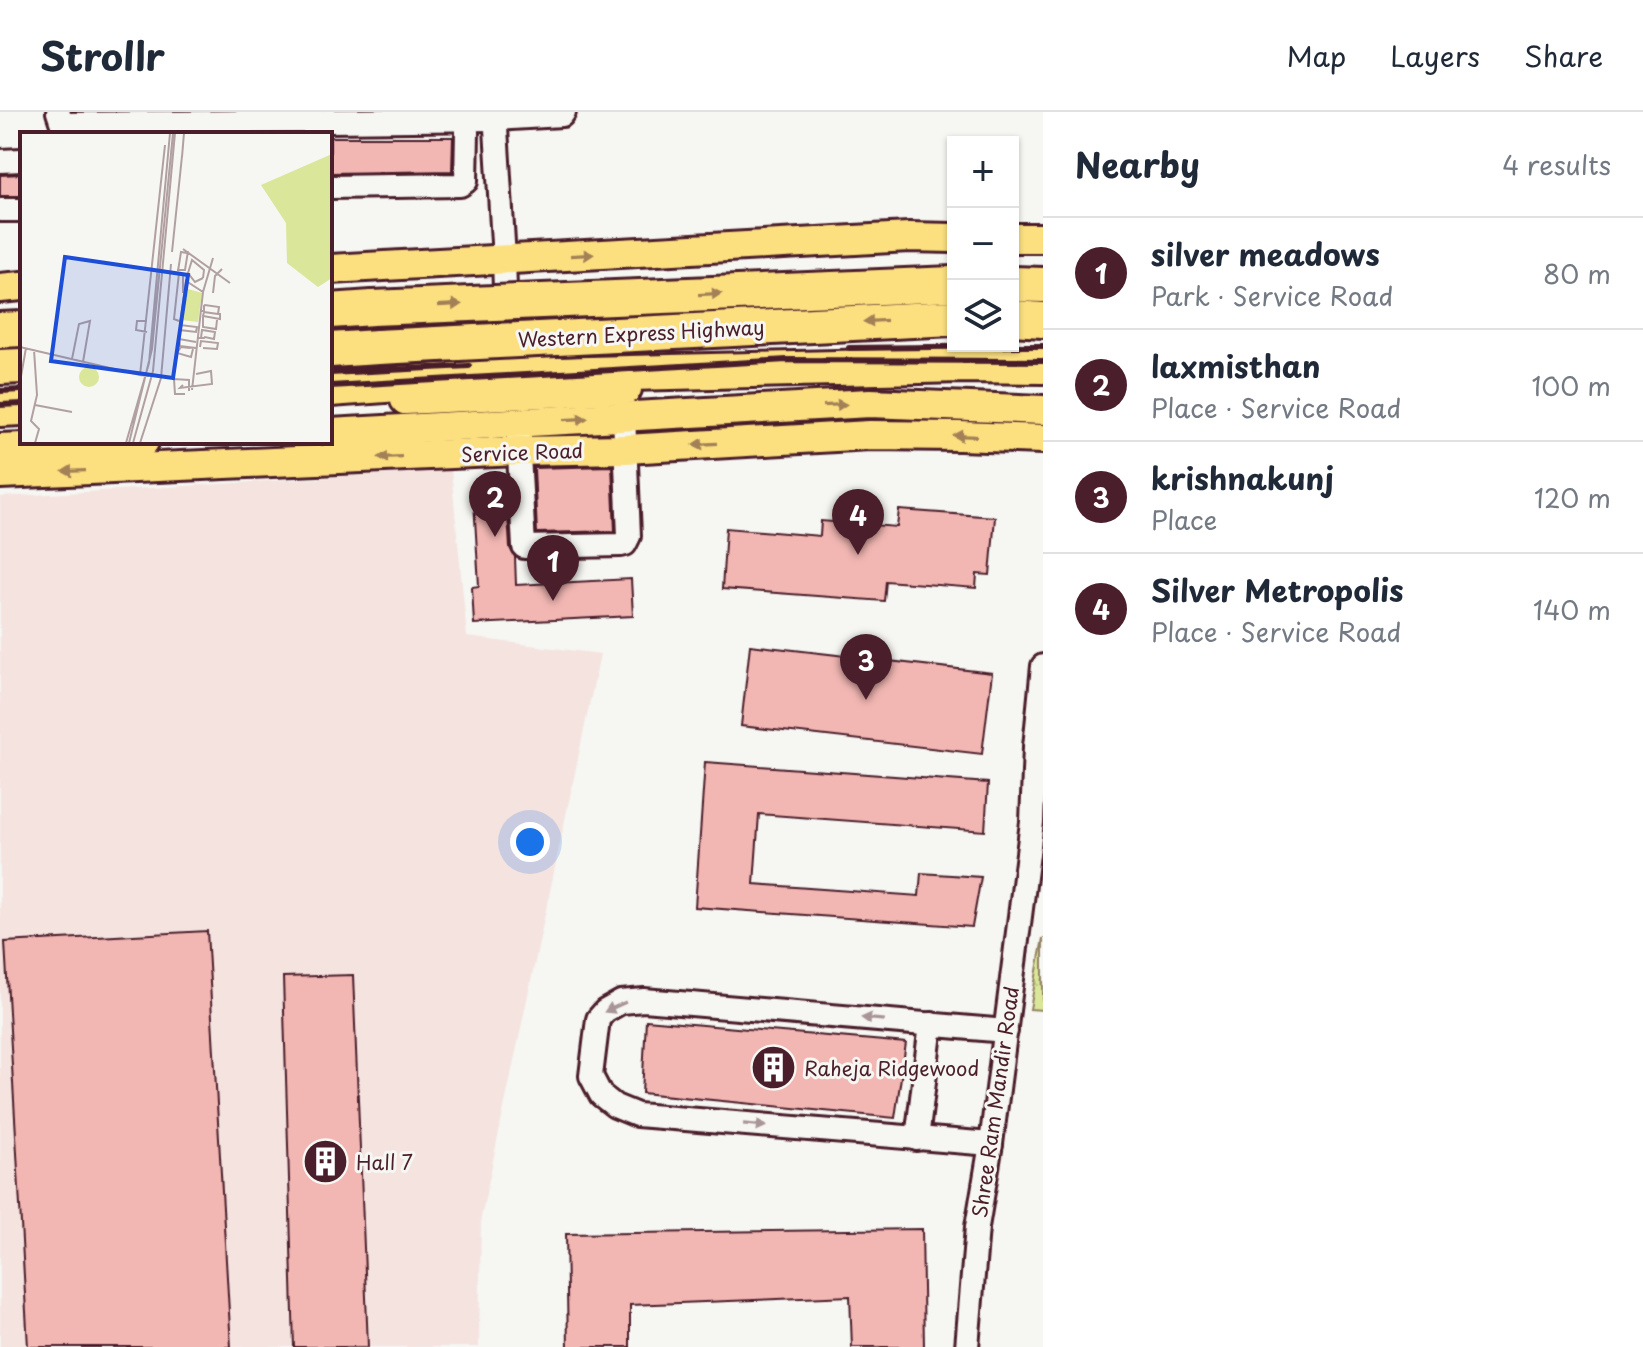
<!DOCTYPE html>
<meta charset="utf-8">
<style>
:root{--surface:#fff;--page:#f2f2f3;--text:#1f2937;--muted:#747a83;--line:#e0e1e3;--accent:#4a1f2b}
body{margin:0;font-family:"Playpen Sans",sans-serif;background:var(--page);color:var(--text)}
.controls{position:absolute;right:24px;top:24px;display:grid;overflow:hidden;border-radius:0px;box-shadow:0 2px 6px #0004}
.controls button{width:72px;height:72px;display:grid;place-items:center;padding:0;border:0;border-bottom:2px solid var(--line);background:var(--surface);color:var(--text);font:40px sans-serif}
.you{position:absolute;left:530px;top:730px;width:28px;height:28px;margin:-20px;border:6px solid #fff;border-radius:50%;background:#1a73e8;box-shadow:0 0 0 12px #1a73e833}
.badge{display:grid;place-items:center;width:52px;height:52px;border-radius:50%;background:var(--accent);color:#fff;font-size:26px;font-weight:700}
.pin{position:absolute;translate:-50% -66px;filter:drop-shadow(0 2px 4px #0008)}
.pin::after{content:'';position:absolute;top:42px;width:28px;height:24px;background:inherit;clip-path:polygon(0 0,100% 0,50% 100%)}
.list{margin:0;padding:0;list-style:none}
h2{display:flex;justify-content:space-between;align-items:center;height:104px;margin:0;padding:0 32px;font-size:34px}
h2 small{font-size:26px;font-weight:400;color:var(--muted)}
.list li{display:grid;grid-template-columns:52px 1fr auto;gap:24px;align-items:center;box-sizing:border-box;height:112px;padding:0 32px;border-top:2px solid var(--line)}
.list b{display:block;font-size:30px;white-space:nowrap}
.list p{margin:0;font-size:26px;white-space:nowrap;color:var(--muted)}
.list em{font-size:26px;font-style:normal;color:var(--muted)}
.icon{flex:none;width:44px;height:44px;fill:none;stroke:currentColor;stroke-width:2;stroke-linecap:round;stroke-linejoin:round}
.map{position:relative;flex:none;width:1043px;height:1235px;overflow:hidden}
header{display:flex;align-items:center;gap:48px;box-sizing:border-box;height:112px;padding:0 40px;background:var(--surface);border-bottom:2px solid var(--line)}
header strong{font-size:38px}
nav{display:flex;gap:44px;margin-inline-start:auto;font-size:28px}
main{display:flex}
aside{flex:1;background:var(--surface)}
.map>svg:first-child{display:block}
.built{fill:#f5e3df}
.park{fill:url(#park-tufts);stroke:#928262;stroke-width:2}
.building{fill:#f2b7b3;stroke:#4a1f2b;stroke-width:2}
.lines{fill:none;stroke-linecap:round;stroke-linejoin:round}
.minor-casing{stroke:#4a1f2b;stroke-width:28}
.major-casing{stroke:#4a1f2b;stroke-width:34}
.highway-casing{stroke:#4a1f2b;stroke-width:40}
.minor{stroke:#f6f6f2;stroke-width:22}
.major{stroke:#fce080;stroke-width:28}
.highway{stroke:#fce080;stroke-width:34}
.rail{stroke:#4a1f2b;stroke-width:6}
.highway-bridge-casing{stroke:#4a1f2b;stroke-width:40;stroke-linecap:butt}
.highway-bridge{stroke:#fce080;stroke-width:34}
.oneway{fill:#a38056}
.oneway2{fill:#a99598}
.labels{text-anchor:middle;dominant-baseline:central;stroke-width:6;stroke-linejoin:round;paint-order:stroke}
.street-label{font-size:20px;fill:#4a1f2b;stroke:#f6f6f2}
.poi-label{font-size:20px;fill:#4a1f2b;stroke:#f6f6f2;text-anchor:start}
.inset-road{fill:none;stroke:#b1a0a2;stroke-width:2}
.view{fill:#1d4ed8;fill-opacity:0.15;stroke:#1d4ed8;stroke-width:4}
.inset-edge{fill:none;stroke:#4a1f2b;stroke-width:4}
</style>
<header>
<strong>Strollr</strong>
<nav><a>Map</a><a>Layers</a><a>Share</a></nav>
</header>
<main>
<div class="map">
<svg width="1043" height="1235" viewBox="0 0 1043 1235">
<defs>
<pattern id="park-tufts" width="24" height="20" patternUnits="userSpaceOnUse" patternTransform="scale(2)"><rect width="24" height="20" fill="#dae699"/><path d="M3 7l-1-3M5 7V3M7 7l1-3M15 17l-1-3M17 17v-4M19 17l1-3" fill="none" stroke="#bdc584"/></pattern>
</defs>
<rect width="100%" height="100%" fill="#f6f6f2"/>
<filter id="ink" filterUnits="userSpaceOnUse"><feTurbulence type="fractalNoise" baseFrequency=".0125" numOctaves="2"/><feDisplacementMap in="SourceGraphic" scale="16" xChannelSelector="R" yChannelSelector="G"/><feConvolveMatrix kernelMatrix="1 2 1 2 8 2 1 2 1" color-interpolation-filters="sRGB"/></filter>
<g filter="url(#ink)">
<polygon class="built" points="451,358 467,525 600,542 481,1105 479,1235 0,1235 0,385"/>
<polygon class="park" points="1043,826 1043,898 1030,897"/>
<g class="building">
<polygon points="330,25 453,25 452,59 330,61"/>
<polygon points="22,62 22,84 0,84 0,63"/>
<polygon points="612,354 615,419 537,421 534,356"/>
<polygon points="507,387 510,436 515,445 516,473 631,467 633,504 474,512 472,475 479,474 474,389"/>
<polygon points="899,398 995,405 990,463 977,462 976,476 886,469 884,489 722,477 726,416 820,424 821,409 897,415"/>
<polygon points="750,533 992,561 982,642 741,614"/>
<polygon points="705,650 988,671 985,719 759,702 754,772 919,784 921,761 981,765 972,815 695,795"/>
<polygon points="207,819 231,1235 28,1235 5,830"/>
<polygon points="353,863 368,1235 294,1235 283,865"/>
<polygon points="646,908 906,931 895,1006 642,981"/>
<polygon points="922,1117 924,1235 852,1235 850,1184 630,1193 630,1235 568,1235 566,1122"/>
</g>
<g class="lines">
<defs>
<g id="minor">
<polyline points="58,0 62,12 495,7 562,3 564,0"/>
<polyline points="495,0 504,147 507,238"/>
<polyline points="0,49 22,48"/>
<polyline points="330,75 460,73 466,69 467,20"/>
<polyline points="0,98 22,98"/>
<polyline points="518,324 524,435 621,433 625,432 629,424 624,304"/>
<polyline points="917,1027 931,912"/>
<polyline points="991,1032 637,1003 615,994 601,983 591,964 598,907 605,899 621,890 644,888 1006,919"/>
<polyline points="967,1235 977,1115 991,1032 1032,710 1035,635 1043,554"/>
</g>
<g id="major">
<polyline points="1013,126 1043,126"/>
<polyline points="330,157 909,125 953,126"/>
<polyline points="0,176 22,174"/>
<polyline points="405,288 627,277"/>
<polyline points="330,321 870,291 1043,298"/>
<polyline points="0,336 144,330"/>
<polyline points="0,362 519,339 626,337 870,323 960,324 1043,327"/>
</g>
<g id="highway">
<polyline points="1013,172 1043,173"/>
<polyline points="330,199 372,196"/>
<polyline points="1013,206 1043,208"/>
<polyline points="0,218 22,217"/>
<polyline points="330,238 378,235"/>
<polyline points="0,255 22,254"/>
<polyline points="330,277 508,264 961,253 1043,254"/>
<polyline points="0,297 22,296"/>
</g>
</defs>
<use href="#minor" class="minor-casing"/>
<use href="#major" class="major-casing"/>
<use href="#highway" class="highway-casing"/>
<use href="#minor" class="minor"/>
<use href="#major" class="major"/>
<use href="#highway" class="highway"/>
<g class="rail">
<polyline points="1013,234 1043,234"/>
<polyline points="849,236 1013,234"/>
<polyline points="330,261 469,254"/>
<polyline points="330,274 787,248 1043,249"/>
<polyline points="0,279 22,278"/>
<polyline points="0,293 22,292"/>
</g>
<defs>
<g id="highway-bridge">
<polyline points="372,196 953,172"/>
<polyline points="378,235 953,206"/>
</g>
</defs>
<use href="#highway-bridge" class="highway-bridge-casing"/>
<use href="#highway-bridge" class="highway-bridge"/>
</g>
<defs><path id="oneway-solid" d="M-6-.8H1V-3.2L6.5 0L1 3.2V.8H-6Z" transform="scale(2)"/></defs>
<g class="oneway">
<use href="#oneway-solid" transform="translate(582 143) rotate(-3)"/>
<use href="#oneway-solid" transform="translate(710 182) rotate(-3)"/>
<use href="#oneway-solid" transform="translate(450 193) rotate(-3)"/>
<use href="#oneway-solid" transform="translate(875 209) rotate(177)"/>
<use href="#oneway-solid" transform="translate(835 293) rotate(-3)"/>
<use href="#oneway-solid" transform="translate(576 307) rotate(-3)"/>
<use href="#oneway-solid" transform="translate(965 324) rotate(-178)"/>
<use href="#oneway-solid" transform="translate(705 332) rotate(177)"/>
<use href="#oneway-solid" transform="translate(390 345) rotate(178)"/>
<use href="#oneway-solid" transform="translate(74 359) rotate(178)"/>
</g>
<g class="oneway2">
<use href="#oneway-solid" transform="translate(615 895) rotate(155)"/>
<use href="#oneway-solid" transform="translate(873 907) rotate(-175)"/>
<use href="#oneway-solid" transform="translate(755 1013) rotate(5)"/>
</g>
</g>
<defs>
<symbol id="building-disc" viewBox="-11 -11 22 22"><circle r="9.5" fill="#4a1f2b" stroke="#f6f6f2"/><path d="M-4-6H4V6H1V3H-1V6H-4ZM-2.5-4.3h1.7v1.8h-1.7ZM.8-4.3h1.7v1.8H.8ZM-2.5-1h1.7V.8h-1.7ZM.8-1h1.7V.8H.8Z" fill="#fff"/></symbol>
</defs>
<g fill-rule="evenodd">
<use href="#building-disc" x="748" y="930" width="51" height="51"/>
<use href="#building-disc" x="300" y="1024" width="51" height="51"/>
</g>
<g class="labels">
<g class="street-label">
<text transform="translate(641 221) rotate(-3)">Western Express Highway</text>
<text transform="translate(522 340) rotate(-2)">Service Road</text>
<text transform="translate(995 990) rotate(-82)">Shree Ram Mandir Road</text>
</g>
<g class="poi-label">
<text x="804" y="956">Raheja Ridgewood</text>
<text x="356" y="1050">Hall 7</text>
</g>
</g>
<g transform="translate(20 20)">
<rect width="312" height="312" fill="#f6f6f2"/>
<path d="M 312,22 L 312,146 L 298,155 L 267,131 L 266,91 L 241,53 Z" fill="#dae699"/>
<path d="M 168,157 L 182,161 L 178,190 L 162,188 ZM59 245a10 10 0 1 1 20 0a10 10 0 1 1-20 0Z" fill="#dae699"/>
<path class="inset-road" d="M 162,25 L 164,1M 163,117 L 210,151M 152,120 L 162,24M 157,138 L 165,138 L 168,119M 158,139 L 161,120 L 167,121M 183,146 L 184,138 L 172,128 L 168,141 L 175,150 L 183,146M 193,161 L 195,144 L 202,137M 181,179 L 183,179 L 184,180 L 198,182 L 200,182 L 200,187 L 183,184 L 184,180 L 184,174 L 185,173 L 199,175 L 198,182M 183,185 L 183,195 L 196,197 L 197,188M 159,189 L 154,187 L 159,141 L 163,142 L 163,161M 160,193 L 177,195 L 176,200 L 160,198 L 160,192 L 166,149 L 183,160M 127,200 L 116,198 L 117,189 L 127,189M 178,206 L 184,206 L 185,205 L 194,207 L 195,200 L 182,198 L 181,206M 176,210 L 159,207 L 160,214 L 176,216M 0,215 L 120,243M 180,215 L 181,209 L 198,211 L 197,217 L 183,216M 170,216 L 161,215 L 157,221 L 171,225 L 173,217M 14,218 L 17,263 L 11,289 L 19,297 L 15,311M 52,227 L 59,192 L 70,189 L 63,230M 129,244 L 120,243 L 145,13M 0,250 L 6,216M 163,253 L 160,256 L 192,252 L 191,239 L 176,242M 172,258 L 183,160 L 193,126M 165,262 L 155,262 L 154,247 L 169,248 L 169,259M 15,273 L 52,280M 106,311 L 129,231 L 150,1M 109,311 L 132,217 L 153,1M 113,311 L 133,239 L 155,1M 120,311 L 141,246 L 151,132"/>
<path class="view" d="M 45,125 L 168,143 L 153,246 L 31,229 Z"/>
<rect width="312" height="312" class="inset-edge"/>
</g>
</svg>
<div class="controls">
<button>+</button>
<button>−</button>
<button><svg class="icon" aria-label="layers" viewBox="0 0 24 24"><path d="M12 4l9 5-9 5-9-5zM3 14l9 5 9-5"/></svg></button>
</div>
<div class="you"></div>
<div class="pin badge" style="left:553px;top:489px">1</div>
<div class="pin badge" style="left:495px;top:425px">2</div>
<div class="pin badge" style="left:866px;top:588px">3</div>
<div class="pin badge" style="left:858px;top:443px">4</div>
</div>
<aside>
<h2>Nearby<small>4 results</small></h2>
<ul class="list">
<li><span class="badge">1</span><div><b>silver meadows</b><p>Park · Service Road</p></div><em>80 m</em></li>
<li><span class="badge">2</span><div><b>laxmisthan</b><p>Place · Service Road</p></div><em>100 m</em></li>
<li><span class="badge">3</span><div><b>krishnakunj</b><p>Place</p></div><em>120 m</em></li>
<li><span class="badge">4</span><div><b>Silver Metropolis</b><p>Place · Service Road</p></div><em>140 m</em></li>
</ul>
</aside>
</main>
